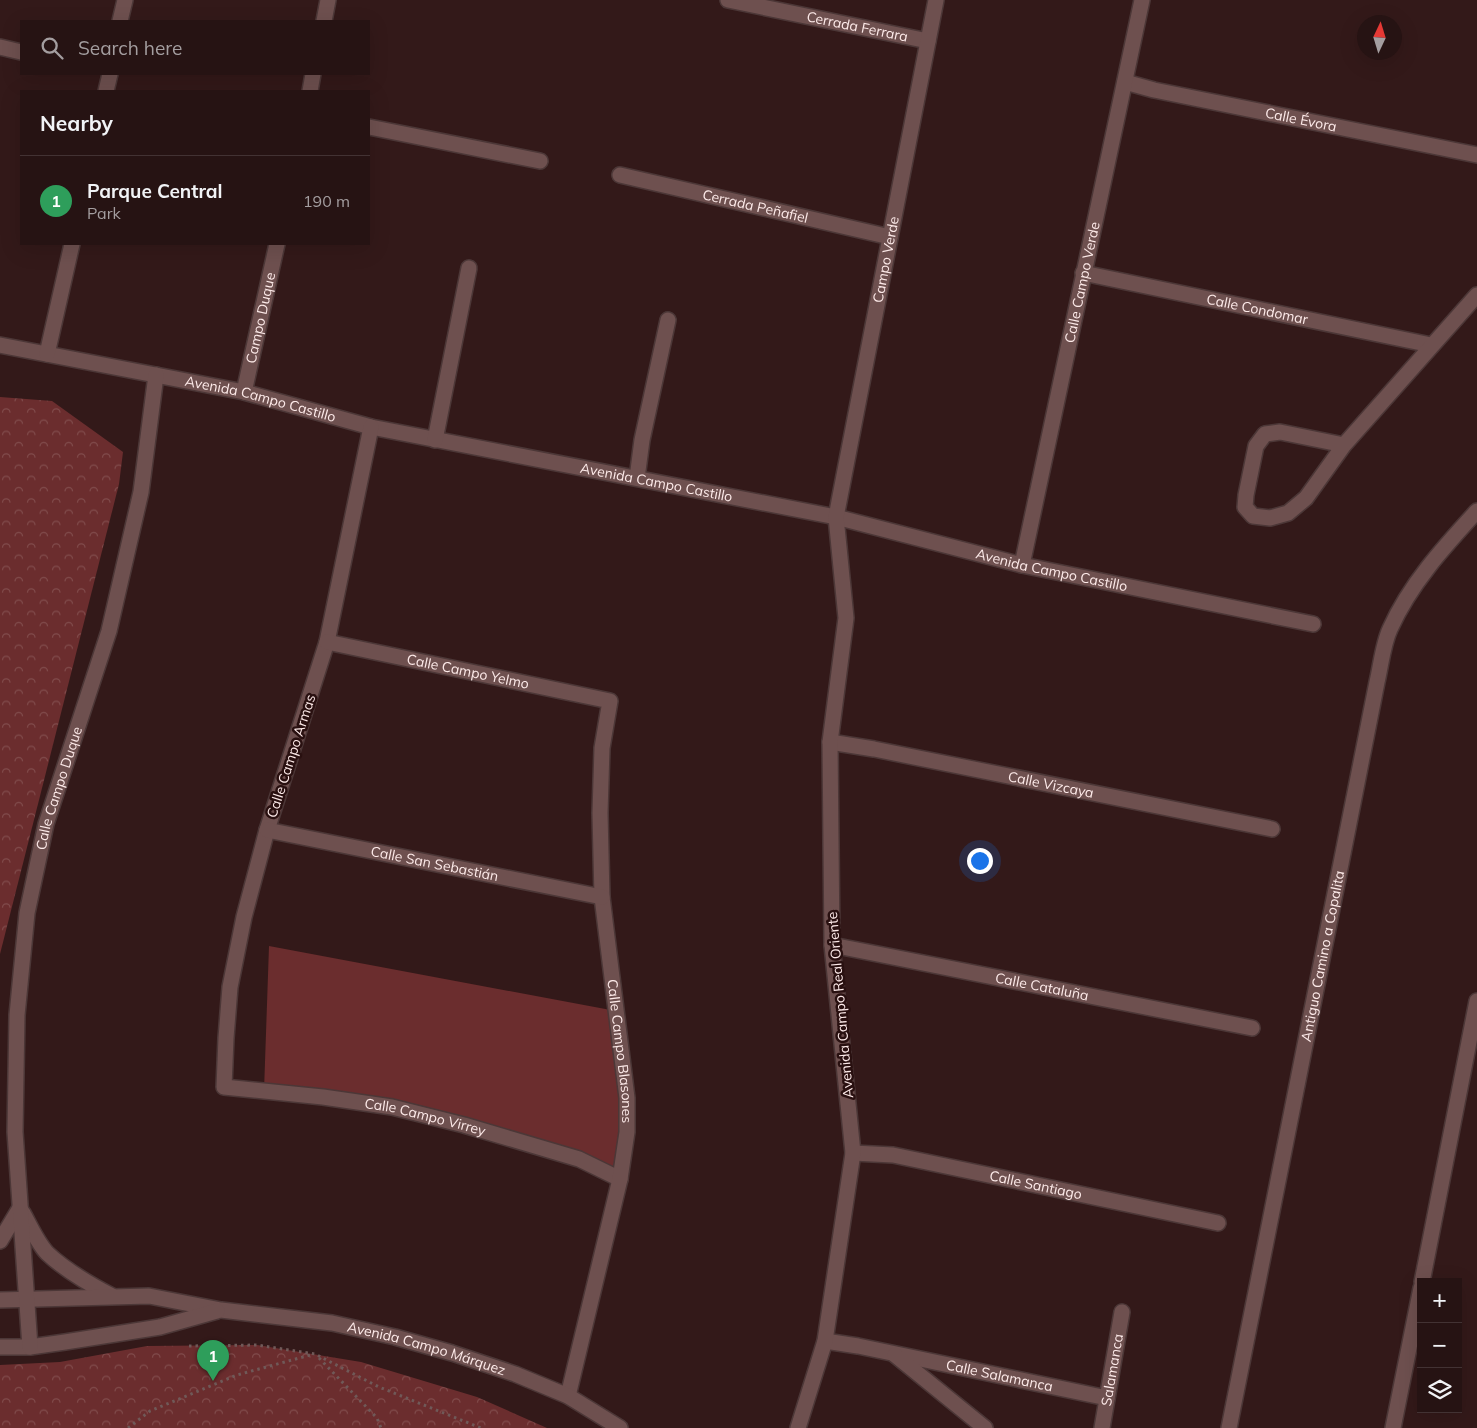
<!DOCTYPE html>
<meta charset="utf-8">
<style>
:root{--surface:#261313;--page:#322021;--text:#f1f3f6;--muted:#a49ea0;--line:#423233;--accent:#2563eb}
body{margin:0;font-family:Mulish,sans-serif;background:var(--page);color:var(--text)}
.controls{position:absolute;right:15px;bottom:15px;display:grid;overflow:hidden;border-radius:0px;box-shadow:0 5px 20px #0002}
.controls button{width:45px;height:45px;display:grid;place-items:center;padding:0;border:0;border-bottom:1px solid var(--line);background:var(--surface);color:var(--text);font:25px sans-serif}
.compass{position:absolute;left:1357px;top:15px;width:45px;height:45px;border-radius:50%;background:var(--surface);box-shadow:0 5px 20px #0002;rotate:4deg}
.you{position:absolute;left:979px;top:860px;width:18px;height:18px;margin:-12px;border:4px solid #fff;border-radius:50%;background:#1a73e8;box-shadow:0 0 0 8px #1a73e833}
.badge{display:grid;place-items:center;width:32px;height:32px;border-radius:50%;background:var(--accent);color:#fff;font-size:16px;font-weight:700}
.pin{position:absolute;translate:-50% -41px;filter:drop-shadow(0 1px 2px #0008)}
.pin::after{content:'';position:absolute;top:26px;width:18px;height:15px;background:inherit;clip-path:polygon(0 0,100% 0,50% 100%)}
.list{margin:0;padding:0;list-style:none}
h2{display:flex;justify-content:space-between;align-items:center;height:65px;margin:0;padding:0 20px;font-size:21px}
h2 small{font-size:16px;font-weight:400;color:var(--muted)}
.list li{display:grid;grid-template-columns:32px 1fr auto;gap:15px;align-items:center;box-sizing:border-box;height:90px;padding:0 20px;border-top:1px solid var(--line)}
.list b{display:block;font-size:19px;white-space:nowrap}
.list p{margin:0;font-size:16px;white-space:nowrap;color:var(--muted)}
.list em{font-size:16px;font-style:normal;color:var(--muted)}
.icon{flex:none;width:28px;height:28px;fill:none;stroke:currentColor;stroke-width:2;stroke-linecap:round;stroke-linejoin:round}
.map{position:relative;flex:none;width:1477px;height:1428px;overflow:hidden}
.search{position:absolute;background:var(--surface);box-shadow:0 5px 20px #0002;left:20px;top:20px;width:350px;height:55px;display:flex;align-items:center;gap:12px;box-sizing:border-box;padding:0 18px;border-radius:0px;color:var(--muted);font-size:19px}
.panel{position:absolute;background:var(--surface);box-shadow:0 5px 20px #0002;left:20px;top:90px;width:350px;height:155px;border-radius:0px}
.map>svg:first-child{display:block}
.grass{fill:#6b2d2e}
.park{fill:url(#park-crowns)}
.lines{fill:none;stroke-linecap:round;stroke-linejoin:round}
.street-casing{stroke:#4c3737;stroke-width:18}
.path{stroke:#705958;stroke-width:3;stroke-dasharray:2.5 4;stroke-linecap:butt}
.street{stroke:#6e504f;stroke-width:15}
.labels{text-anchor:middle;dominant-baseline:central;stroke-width:5;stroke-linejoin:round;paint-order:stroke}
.street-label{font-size:14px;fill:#fdeae9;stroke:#291010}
</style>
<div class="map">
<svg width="1477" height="1428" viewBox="0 0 1477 1428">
<defs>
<pattern id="park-crowns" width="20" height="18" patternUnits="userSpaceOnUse" patternTransform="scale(1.25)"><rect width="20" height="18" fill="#6b2d2e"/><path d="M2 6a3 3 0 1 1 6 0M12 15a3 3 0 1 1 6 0" fill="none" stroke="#814c4c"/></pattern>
</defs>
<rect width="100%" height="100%" fill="#331919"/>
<polygon class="grass" points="269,946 616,1011 627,1132 620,1179 528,1144 323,1097 264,1091"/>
<g class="park">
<polygon points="0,397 52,401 123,452 119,484 0,954"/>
<polygon points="257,1345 361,1362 477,1397 547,1428 0,1428 0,1365 60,1362 147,1346"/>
</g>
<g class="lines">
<defs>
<g id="street">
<path id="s1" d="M 728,0 L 928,41"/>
<polyline points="120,21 125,0"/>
<polyline points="324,21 328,0"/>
<polyline points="0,47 21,52"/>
<path id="s2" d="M 1125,82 L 1154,90 L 1477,155"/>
<polyline points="106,91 110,74"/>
<polyline points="310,91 313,74"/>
<polyline points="369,127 540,161"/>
<path id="s3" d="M 620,175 L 890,237"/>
<path id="s4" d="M 1083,273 L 1431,345"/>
<path id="s5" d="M 0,345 L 244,392 L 371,427 L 836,517 L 1022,565 L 1313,624"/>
<polyline points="47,354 72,244"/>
<path id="s6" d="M 244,392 L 277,244"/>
<path id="s7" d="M 371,427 L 327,642 L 267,830 L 244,917 L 230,987 L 226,1038 L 224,1087 L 323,1097 L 392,1107 L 464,1125 L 579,1159 L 620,1179"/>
<polyline points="435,440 469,268"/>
<polyline points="1344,445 1280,432 1265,434 1256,446 1246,495 1245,507 1253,516 1270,518 1288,513 1306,498 1344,445 1477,295"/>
<polyline points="637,478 642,440 668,320"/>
<path id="s8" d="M 1022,565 L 1142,0"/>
<path id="s9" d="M 327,642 L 610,701 L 602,748 L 600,813 L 602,897 L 627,1098 L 627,1132 L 620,1179 L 568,1396"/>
<path id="s10" d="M 830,742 L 874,749 L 1272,829"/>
<path id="s11" d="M 267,830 L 602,897"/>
<path id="s12" d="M 832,945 L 1252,1028"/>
<path id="s13" d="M 853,1153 L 893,1155 L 1218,1223"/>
<path d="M 23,1213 C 30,1226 37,1242 47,1253 C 66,1271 89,1284 112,1296"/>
<polyline points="0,1241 20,1208"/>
<polyline points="1422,1282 1477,1001"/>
<path id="s14" d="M 0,1300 L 149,1296 L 221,1310 L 332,1323 L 395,1337 L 452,1353 L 515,1374 L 568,1396 L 620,1428"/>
<path id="s15" d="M 825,1341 L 858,1346 L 1107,1398"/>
<polyline points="0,1347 30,1347 65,1342 160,1327 217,1311"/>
<path id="s16" d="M 30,1347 L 15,1132 L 17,1015 L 27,913 L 46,824 L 109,631 L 141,492 L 156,375"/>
<polyline points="895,1355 985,1428"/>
<path id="s17" d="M 798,1428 L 825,1341 L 853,1153 L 832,945 L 830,742 L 846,618 L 836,517 L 936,0"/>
<path id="s18" d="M 1102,1428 L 1122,1312"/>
<path id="s19" d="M 1229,1428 L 1377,682 C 1381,665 1383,644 1390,629 C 1410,584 1444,547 1477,511"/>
<polyline points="1393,1428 1421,1288"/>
</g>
</defs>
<use href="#street" class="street-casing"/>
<g class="path">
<polyline points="189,1346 257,1345 315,1354 379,1387 481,1428"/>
<polyline points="319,1358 377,1418 381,1428"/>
<polyline points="128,1428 150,1411 237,1375 314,1354"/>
</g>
<use href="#street" class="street"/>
</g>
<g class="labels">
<g class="street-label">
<text stroke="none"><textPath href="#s1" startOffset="132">Cerrada Ferrara</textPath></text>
<text stroke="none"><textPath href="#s2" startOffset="180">Calle Évora</textPath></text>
<text stroke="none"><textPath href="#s3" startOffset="139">Cerrada Peñafiel</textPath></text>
<text stroke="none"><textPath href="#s17" startOffset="1182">Campo Verde</textPath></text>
<text stroke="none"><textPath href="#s8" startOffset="289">Calle Campo Verde</textPath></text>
<text stroke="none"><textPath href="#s4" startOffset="178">Calle Condomar</textPath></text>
<text stroke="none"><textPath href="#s6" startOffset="76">Campo Duque</textPath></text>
<text stroke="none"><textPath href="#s5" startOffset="266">Avenida Campo Castillo</textPath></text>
<text stroke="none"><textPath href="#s5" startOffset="671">Avenida Campo Castillo</textPath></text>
<text stroke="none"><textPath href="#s5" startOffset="1076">Avenida Campo Castillo</textPath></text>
<text stroke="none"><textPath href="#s9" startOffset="144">Calle Campo Yelmo</textPath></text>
<text transform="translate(291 756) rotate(-72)">Calle Campo Armas</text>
<text stroke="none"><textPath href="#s10" startOffset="225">Calle Vizcaya</textPath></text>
<text stroke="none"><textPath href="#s16" startOffset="564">Calle Campo Duque</textPath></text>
<text stroke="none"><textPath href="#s11" startOffset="171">Calle San Sebastián</textPath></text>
<text stroke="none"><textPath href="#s19" startOffset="481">Antiguo Camino a Copalita</textPath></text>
<text stroke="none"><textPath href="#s12" startOffset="214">Calle Cataluña</textPath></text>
<text transform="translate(840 1005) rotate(-95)">Avenida Campo Real Oriente</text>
<text stroke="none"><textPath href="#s9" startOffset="641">Calle Campo Blasones</textPath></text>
<text stroke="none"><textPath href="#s7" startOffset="882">Calle Campo Virrey</textPath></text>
<text stroke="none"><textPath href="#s13" startOffset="186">Calle Santiago</textPath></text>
<text stroke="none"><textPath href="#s14" startOffset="432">Avenida Campo Márquez</textPath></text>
<text stroke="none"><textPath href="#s18" startOffset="59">Salamanca</textPath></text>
<text stroke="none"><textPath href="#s15" startOffset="178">Calle Salamanca</textPath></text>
</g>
</g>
</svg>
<div class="controls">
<button>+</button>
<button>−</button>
<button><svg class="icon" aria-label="layers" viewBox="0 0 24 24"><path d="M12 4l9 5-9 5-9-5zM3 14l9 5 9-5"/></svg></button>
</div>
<svg class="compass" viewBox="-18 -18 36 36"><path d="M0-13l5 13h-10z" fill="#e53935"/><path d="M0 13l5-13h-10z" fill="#a49ea0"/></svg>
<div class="you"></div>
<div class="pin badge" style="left:213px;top:1381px;background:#2e9e5b">1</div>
<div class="search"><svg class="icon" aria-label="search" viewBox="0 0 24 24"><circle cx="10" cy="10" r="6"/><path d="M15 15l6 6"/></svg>Search here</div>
<section class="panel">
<h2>Nearby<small></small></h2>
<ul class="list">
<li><span class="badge" style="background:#2e9e5b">1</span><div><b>Parque Central</b><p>Park</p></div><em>190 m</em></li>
</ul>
</section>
</div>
